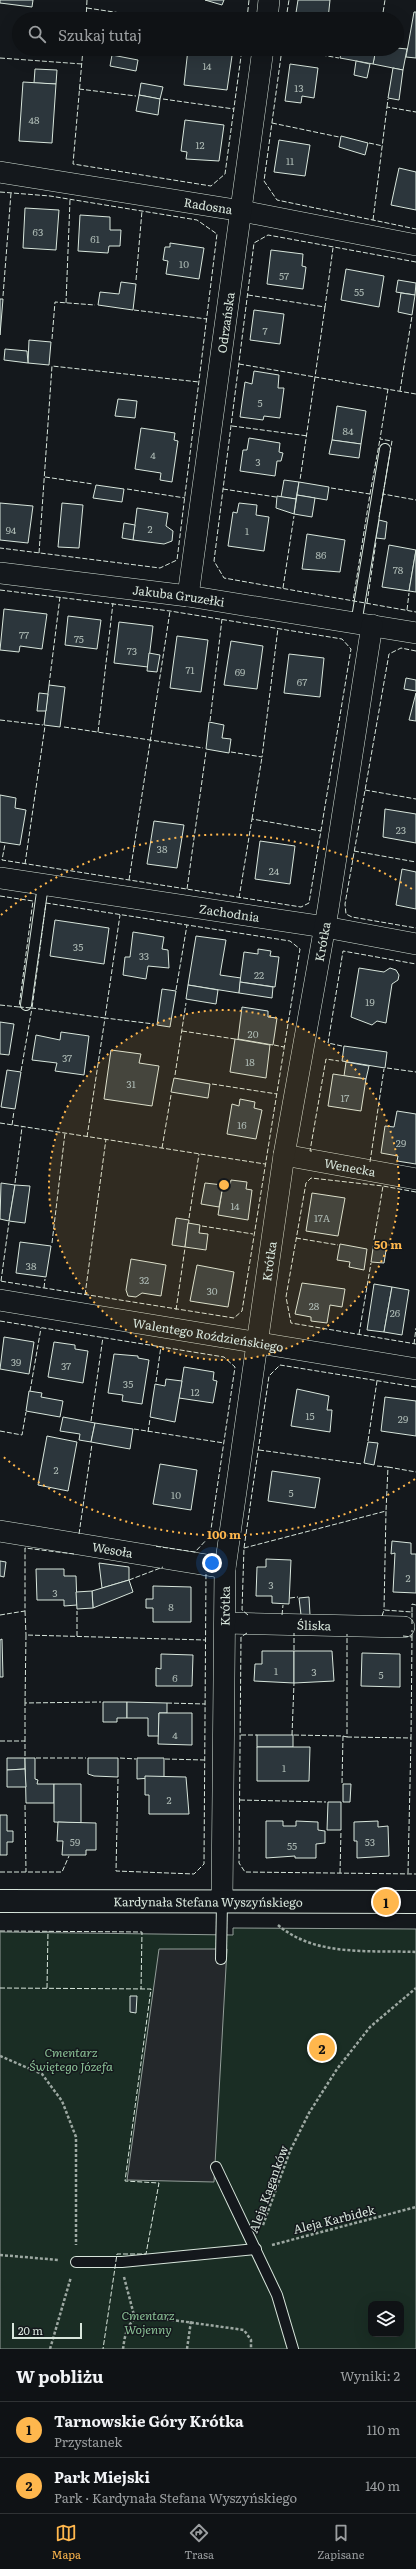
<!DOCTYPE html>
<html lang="pl">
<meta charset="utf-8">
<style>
:root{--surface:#0f1215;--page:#1d2022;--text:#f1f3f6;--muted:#9b9ea0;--line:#2f3234;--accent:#ffb74d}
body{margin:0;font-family:Literata,serif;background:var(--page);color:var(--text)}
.controls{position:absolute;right:12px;bottom:12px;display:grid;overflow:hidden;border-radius:8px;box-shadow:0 4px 16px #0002}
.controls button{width:36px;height:36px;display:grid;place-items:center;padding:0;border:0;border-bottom:1px solid var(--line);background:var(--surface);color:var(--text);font:20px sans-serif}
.scale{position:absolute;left:12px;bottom:10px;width:70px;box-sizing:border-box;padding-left:4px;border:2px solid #d8e6dc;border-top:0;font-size:11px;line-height:14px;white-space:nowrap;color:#d8e6dc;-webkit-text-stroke:3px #14181c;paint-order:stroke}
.you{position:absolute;left:212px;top:1563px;width:14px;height:14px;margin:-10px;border:3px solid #fff;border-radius:50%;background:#1a73e8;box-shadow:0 0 0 6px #1a73e833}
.badge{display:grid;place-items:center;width:26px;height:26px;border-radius:50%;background:var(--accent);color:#111;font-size:13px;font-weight:700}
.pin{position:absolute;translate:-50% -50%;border:2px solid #fff;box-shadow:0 1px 4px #0006}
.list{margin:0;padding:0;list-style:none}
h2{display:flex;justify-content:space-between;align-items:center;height:52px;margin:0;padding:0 16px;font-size:17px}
h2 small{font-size:13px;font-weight:400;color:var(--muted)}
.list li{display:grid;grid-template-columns:26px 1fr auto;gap:12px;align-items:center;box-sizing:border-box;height:56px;padding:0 16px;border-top:1px solid var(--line)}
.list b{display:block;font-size:15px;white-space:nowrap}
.list p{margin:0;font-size:13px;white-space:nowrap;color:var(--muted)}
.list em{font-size:13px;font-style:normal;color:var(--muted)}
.icon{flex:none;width:22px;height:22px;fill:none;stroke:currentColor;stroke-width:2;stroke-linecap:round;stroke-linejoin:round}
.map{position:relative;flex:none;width:416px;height:2349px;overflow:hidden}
.search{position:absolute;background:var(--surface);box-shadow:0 4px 16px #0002;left:12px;right:12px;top:12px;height:44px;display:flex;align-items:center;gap:10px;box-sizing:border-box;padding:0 14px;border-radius:22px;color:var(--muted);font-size:15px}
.sheet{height:164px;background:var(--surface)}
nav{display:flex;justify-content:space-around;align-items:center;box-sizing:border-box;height:56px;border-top:1px solid var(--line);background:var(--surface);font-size:11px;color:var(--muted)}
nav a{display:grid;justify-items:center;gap:2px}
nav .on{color:var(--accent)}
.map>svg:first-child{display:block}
.green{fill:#1a2d24;stroke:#939e99;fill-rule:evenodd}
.parking{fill:#24282b;stroke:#939e99}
.building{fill:#2c363c;stroke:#d8e6dc}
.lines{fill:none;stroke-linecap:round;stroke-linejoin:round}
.service-casing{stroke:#d8e6dc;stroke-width:12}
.minor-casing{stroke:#d8e6dc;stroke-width:22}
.tertiary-casing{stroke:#d8e6dc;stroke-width:24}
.path{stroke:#9da8a2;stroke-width:2.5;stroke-dasharray:3 2;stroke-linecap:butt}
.service{stroke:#14181c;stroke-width:10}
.minor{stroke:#14181c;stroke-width:21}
.tertiary{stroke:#14181c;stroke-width:22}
.fence{stroke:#d8e6dc;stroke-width:1;stroke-dasharray:5 2;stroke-linecap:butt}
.ring{fill:none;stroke:#ffb74d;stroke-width:2;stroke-dasharray:2 4}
.labels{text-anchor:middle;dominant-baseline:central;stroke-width:3;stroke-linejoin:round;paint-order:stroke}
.number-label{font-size:10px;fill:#adbab4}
.street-label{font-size:12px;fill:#d8e6dc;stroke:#14181c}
.park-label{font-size:12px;font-style:italic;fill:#8ac095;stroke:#14181c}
.centre{fill:#ffb74d;stroke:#14181c;stroke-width:2}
.ring-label{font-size:12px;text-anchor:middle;font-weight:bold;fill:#ffb74d;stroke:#14181c;stroke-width:3;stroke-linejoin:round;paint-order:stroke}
</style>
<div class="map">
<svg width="416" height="2349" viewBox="0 0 416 2349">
<rect width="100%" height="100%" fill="#14181c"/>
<path class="green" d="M 233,1928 L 416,1929 L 416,2349 L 0,2349 L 0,1932 L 233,1935 ZM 371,2304 L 401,2304 L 401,2334 L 371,2334 Z"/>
<polygon class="parking" points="159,1949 227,1949 214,2182 127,2180"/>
<g class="building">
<polygon points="0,0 33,0 32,7 0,3"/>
<polygon points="205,0 224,0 222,5"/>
<polygon points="298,0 330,0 328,19 295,19"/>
<polygon points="414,12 416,12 416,58 406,57"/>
<polygon points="397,48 407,49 403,70 373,64 376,49"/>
<polygon points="188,49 233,49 227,90 184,85"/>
<polygon points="342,49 376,49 373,64 340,58"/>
<polygon points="112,55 138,60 136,71 110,66"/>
<polygon points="356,61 370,64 367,78 354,75"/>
<polygon points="290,64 318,68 314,98 302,96 301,103 285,101"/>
<polygon points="393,68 403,70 399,100 388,98"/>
<polygon points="35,69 57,70 56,84 34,83"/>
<polygon points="23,82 56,84 52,143 19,141"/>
<polygon points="141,83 163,87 160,99 139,95"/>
<polygon points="139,95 160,99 158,115 136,111"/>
<polygon points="185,120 224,125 219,161 186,159 187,152 181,151"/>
<polygon points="341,136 368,143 365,155 339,147"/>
<polygon points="279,140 310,145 305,176 274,172"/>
<polygon points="399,168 416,172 416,210 391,205"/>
<polygon points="25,208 59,210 56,250 23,248"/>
<polygon points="80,215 110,217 110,230 121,230 120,246 109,246 108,253 78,251"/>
<polygon points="170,243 204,248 199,279 166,274 168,261 163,260 165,247 170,247"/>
<polygon points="271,250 303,254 302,266 306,267 303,289 267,284"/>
<polygon points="346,269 384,276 379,307 341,300"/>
<polygon points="398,280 416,283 415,295 396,292"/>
<polygon points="121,282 136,284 133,310 98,305 100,292 119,294"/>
<polygon points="401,293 415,295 412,315 398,312"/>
<polygon points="0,299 3,299 0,335"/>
<polygon points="254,310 284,314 280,344 250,340"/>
<polygon points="29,340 51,342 49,365 28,363"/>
<polygon points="5,349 27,351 28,363 4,360"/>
<polygon points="254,371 279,375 278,388 284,388 280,418 264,416 263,420 240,417 245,382 252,384"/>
<polygon points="118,399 137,401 135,418 115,416"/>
<polygon points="337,406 366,411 361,444 332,440"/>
<polygon points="141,428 175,433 174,440 178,441 172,482 160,480 161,473 135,469"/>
<polygon points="249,438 280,443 279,452 283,453 281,461 277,461 275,476 240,471 243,450 247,450"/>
<polygon points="332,440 361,444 359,458 329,454"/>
<polygon points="284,480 299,482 296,499 281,497"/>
<polygon points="299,482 329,487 327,500 297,495"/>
<polygon points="96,485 124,489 122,502 93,498"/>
<polygon points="297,495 315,498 312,517 294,514"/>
<polygon points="277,496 296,499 294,514 276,508"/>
<polygon points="0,503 33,506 28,543 0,540"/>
<polygon points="62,503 83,505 79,548 58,547"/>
<polygon points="239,503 257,505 256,515 269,517 264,551 228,546 233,512 237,513"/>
<polygon points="137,508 168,513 166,526 173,531 172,541 164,544 133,540"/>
<polygon points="379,520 387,522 385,539 376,538"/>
<polygon points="124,523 135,525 133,540 122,538"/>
<polygon points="307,534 345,540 340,572 302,569"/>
<polygon points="389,545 416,550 409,591 382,587"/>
<polygon points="416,550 416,592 409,591"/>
<polygon points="4,609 47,614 42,649 20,646 19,652 0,650"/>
<polygon points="68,616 101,620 97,649 65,645"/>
<polygon points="119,622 153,626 148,667 114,663"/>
<polygon points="177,636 208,640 201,692 170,688"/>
<polygon points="231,641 263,646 257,689 224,685"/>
<polygon points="149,653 160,655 157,672 147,671"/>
<polygon points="289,654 324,658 320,697 284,693"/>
<polygon points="406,678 416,680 416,691 404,689"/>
<polygon points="49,685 65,687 60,727 44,725"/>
<polygon points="39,693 48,694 46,711 37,711"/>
<polygon points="416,693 416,721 409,720"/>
<polygon points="209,722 224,725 222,738 231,739 229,753 206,749"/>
<polygon points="0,795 16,798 15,808 26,810 20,845 0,842"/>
<polygon points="385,809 416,814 416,843 383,837"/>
<polygon points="154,821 184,825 177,868 147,864"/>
<polygon points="260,841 295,846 290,884 255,879"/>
<polygon points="402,869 416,872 416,909 396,905"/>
<polygon points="55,920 109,928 104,964 50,956"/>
<polygon points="133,932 164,937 162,949 168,950 169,968 148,966 146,979 123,975 125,957 130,957"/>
<polygon points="196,936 226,940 220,975 241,978 239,993 188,985"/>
<polygon points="258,949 271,951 270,956 279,957 275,987 240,982 244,952 258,954"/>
<polygon points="359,968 384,972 390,968 396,970 399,975 398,980 392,984 386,1023 377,1021 372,1025 351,1017"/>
<polygon points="240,982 273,987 272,998 239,993"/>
<polygon points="188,985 218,990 216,1004 186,999"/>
<polygon points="162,989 176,991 170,1027 157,1025"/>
<polygon points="242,1007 268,1011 268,1017 277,1018 273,1045 238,1039"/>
<polygon points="0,1022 14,1024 9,1055 0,1054"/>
<polygon points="61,1032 89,1036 84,1075 55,1071 57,1063 32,1060 36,1035 60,1040"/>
<polygon points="235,1039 270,1045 266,1078 230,1072"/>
<polygon points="344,1046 387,1052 385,1068 342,1061"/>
<polygon points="111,1050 141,1054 139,1063 159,1066 152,1106 104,1099"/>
<polygon points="346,1062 369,1066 366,1079 344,1076"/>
<polygon points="7,1070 21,1072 15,1109 1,1107"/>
<polygon points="333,1074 366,1079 361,1111 328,1106"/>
<polygon points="174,1078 210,1084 208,1098 171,1092"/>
<polygon points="240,1099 255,1102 254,1108 262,1110 256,1139 227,1134 232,1104 239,1106"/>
<polygon points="397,1111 416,1114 416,1164 397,1161 398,1156 381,1153 385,1126 394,1127"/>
<polygon points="231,1180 247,1182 246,1189 252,1190 248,1220 218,1215 223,1185 230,1186"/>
<polygon points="1,1183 15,1185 9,1221 0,1219"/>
<polygon points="205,1183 223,1185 219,1207 201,1204"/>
<polygon points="15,1185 30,1186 25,1223 9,1221"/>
<polygon points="312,1193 345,1198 338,1236 306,1231"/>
<polygon points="176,1218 189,1220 185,1247 172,1245"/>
<polygon points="188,1223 200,1225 199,1233 208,1234 206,1250 185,1247"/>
<polygon points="20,1242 51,1246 46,1277 16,1273"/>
<polygon points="374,1242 387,1244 384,1263 371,1262"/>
<polygon points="340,1244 367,1249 364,1270 349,1267 350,1262 337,1260"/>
<polygon points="131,1259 166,1265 161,1296 142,1293 136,1297 128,1296 126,1290"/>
<polygon points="197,1265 234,1272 228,1307 190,1301"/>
<polygon points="302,1283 345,1289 342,1307 330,1305 327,1323 311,1321 311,1317 295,1314"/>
<polygon points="374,1284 392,1287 384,1332 367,1330"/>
<polygon points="392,1287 409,1290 402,1335 384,1332"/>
<polygon points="4,1337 34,1342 29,1374 0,1369"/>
<polygon points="54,1342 75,1345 75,1349 88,1351 83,1383 48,1377"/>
<polygon points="114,1354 138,1356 138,1358 149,1360 142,1404 122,1401 123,1395 108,1393"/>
<polygon points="184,1367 214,1372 213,1380 217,1381 213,1403 179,1398"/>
<polygon points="166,1379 182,1381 175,1422 150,1417 155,1384 165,1386"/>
<polygon points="297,1389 329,1396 327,1410 332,1410 330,1432 291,1426"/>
<polygon points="29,1391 42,1393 41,1397 63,1401 60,1417 26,1411"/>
<polygon points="385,1397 416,1401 416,1436 381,1431"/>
<polygon points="63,1417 95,1423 91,1442 79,1440 80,1434 60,1431"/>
<polygon points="95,1423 133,1429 130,1449 91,1442"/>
<polygon points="47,1436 77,1442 68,1491 38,1485"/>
<polygon points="368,1442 378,1443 374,1465 364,1463"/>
<polygon points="160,1464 197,1470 191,1510 153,1504"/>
<polygon points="272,1471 320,1478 315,1508 268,1501"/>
<polygon points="392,1541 411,1543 411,1554 416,1554 416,1593 393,1592 395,1553 391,1554"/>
<polygon points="266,1559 291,1560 289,1604 272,1603 272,1596 256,1596 257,1567 266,1567"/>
<polygon points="0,1561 6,1562 4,1577 0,1576"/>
<polygon points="99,1563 129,1567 129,1580 102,1588"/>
<polygon points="36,1569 64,1569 64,1576 76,1576 77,1605 64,1606 64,1600 37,1600"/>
<polygon points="129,1580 133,1592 93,1608 92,1591"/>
<polygon points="153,1586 191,1587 191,1622 153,1622 153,1608 146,1608 146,1599 153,1599"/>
<polygon points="92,1591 93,1608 77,1609 76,1592"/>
<polygon points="309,1597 310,1615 301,1615 299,1598"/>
<polygon points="2,1639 3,1677 0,1677 0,1640"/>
<polygon points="262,1651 294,1651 294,1683 254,1681 255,1664 262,1664"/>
<polygon points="294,1651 332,1651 334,1681 294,1683"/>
<polygon points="362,1653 400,1654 400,1687 361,1686"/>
<polygon points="161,1654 193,1655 192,1686 156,1686 156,1668 161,1669"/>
<polygon points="103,1702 127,1702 127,1718 117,1718 117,1722 103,1722"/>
<polygon points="127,1702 167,1703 167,1713 159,1713 159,1736 148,1736 148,1718 127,1718"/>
<polygon points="159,1713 192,1713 192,1745 158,1744"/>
<rect x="257" y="1735" width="36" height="12"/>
<polygon points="257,1747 310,1747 309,1781 257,1781"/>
<polygon points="7,1758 25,1758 25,1769 7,1770"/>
<polygon points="25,1758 35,1758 35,1779 38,1780 37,1784 54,1784 54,1803 26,1803"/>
<polygon points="88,1758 118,1758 118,1777 94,1776 88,1774"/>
<polygon points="137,1758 164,1758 164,1777 137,1779"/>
<polygon points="25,1769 26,1787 7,1787 7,1770"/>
<polygon points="145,1776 186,1777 189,1814 149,1814 149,1795 145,1795"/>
<polygon points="54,1784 81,1784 81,1823 54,1822"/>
<polygon points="343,1784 351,1784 350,1802 343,1802"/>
<polygon points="328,1802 341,1802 341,1830 327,1830"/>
<polygon points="0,1815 7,1815 7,1831 13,1831 13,1842 7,1842 7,1855 0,1855"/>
<polygon points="266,1821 283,1821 283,1826 296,1826 296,1821 318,1822 318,1830 325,1831 325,1843 316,1844 316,1858 295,1858 295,1856 266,1858"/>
<polygon points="378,1821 378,1827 388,1826 389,1856 357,1858 357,1841 354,1841 354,1822"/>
<polygon points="58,1822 96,1823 96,1850 86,1850 86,1855 62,1855 63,1841 57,1841"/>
<polygon points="130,1996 137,1996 136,2013 130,2012"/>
</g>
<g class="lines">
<defs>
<g id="service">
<polyline points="356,624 385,449"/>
<polyline points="26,1005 43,885"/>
<polyline points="221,1959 222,1902"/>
<polyline points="216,2167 277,2295 293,2349"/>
<polyline points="76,2262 122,2262 256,2249"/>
</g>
<g id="minor">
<polyline points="267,19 269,0"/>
<path id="s1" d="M 0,172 L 242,211 L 416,245"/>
<path id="s2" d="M 0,573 L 188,596 L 416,633"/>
<path id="s3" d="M 188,596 L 263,49"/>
<path id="s4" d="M 0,878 L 325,927 L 416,944"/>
<path id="s5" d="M 284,1155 L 416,1179"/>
<path id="s6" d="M 0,1300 L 416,1369"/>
<path id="s7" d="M 0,1531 L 225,1568"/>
<path id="s8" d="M 225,1623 L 404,1627"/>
<path id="s9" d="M 222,1902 L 225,1568 L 284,1155 L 328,909 L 372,625"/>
</g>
<g id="tertiary">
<path id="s10" d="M 0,1901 L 416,1902"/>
</g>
</defs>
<use href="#service" class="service-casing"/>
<use href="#minor" class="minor-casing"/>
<use href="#tertiary" class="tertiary-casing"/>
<g class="path">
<path d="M 278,1925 C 315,1957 370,1950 416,1952"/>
<polyline points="0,2056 42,2074 62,2101 76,2137 76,2245"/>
<polyline points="263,2225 290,2151 309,2113 337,2069 370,2027 416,1988"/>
<polyline points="272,2245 416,2207"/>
<polyline points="0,2255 59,2260"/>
<polyline points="124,2277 135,2319"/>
<polyline points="50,2349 71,2277"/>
<path d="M 123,2349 C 125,2335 127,2318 144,2316 L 244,2330 L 251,2340 L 251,2349"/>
<polyline points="187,2349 191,2321"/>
</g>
<use href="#service" class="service"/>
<use href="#minor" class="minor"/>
<use href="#tertiary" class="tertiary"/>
<g class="fence">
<polyline points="87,8 161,19"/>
<polyline points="86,19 87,0"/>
<polyline points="247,19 249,0"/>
<polyline points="286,19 289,0"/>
<polyline points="382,19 385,0"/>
<polyline points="83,49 73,164 211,186 225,174 242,49"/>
<polyline points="282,49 264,181 277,200 416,229"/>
<polyline points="287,49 339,58"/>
<polyline points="0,58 82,64"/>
<polyline points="79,89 136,96"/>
<polyline points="163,99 234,109"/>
<polyline points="387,107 388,99"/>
<polyline points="272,123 339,137"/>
<polyline points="369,143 383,146"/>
<polyline points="0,192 50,196 197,220 217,234 177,560 160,568 0,548"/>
<polyline points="373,220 387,107 416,112"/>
<polyline points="416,262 268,235 254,243 214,561 224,578 416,612"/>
<polyline points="136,280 142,211"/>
<polyline points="248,295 325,307 333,248"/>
<polyline points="3,296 11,193"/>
<polyline points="66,303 70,200"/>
<polyline points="325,307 315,377 416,394"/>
<polyline points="134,310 207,319"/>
<polyline points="52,339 55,302 95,305"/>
<polyline points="239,364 315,377 300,480"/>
<polyline points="400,391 412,316"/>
<polyline points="232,426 308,436"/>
<polyline points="45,477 93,484"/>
<polyline points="331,488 370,494 353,601"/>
<polyline points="127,489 185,498"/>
<polyline points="223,489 276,497"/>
<polyline points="370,494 380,439"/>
<polyline points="383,494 392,441 380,439 388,389"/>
<polyline points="379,517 383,494 416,500"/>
<polyline points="39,553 52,366 199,382"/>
<polyline points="283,588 294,516"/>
<polyline points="0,590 170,611 342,639 351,649 309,903 301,907 2,860 5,844"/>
<polyline points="367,603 376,542"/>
<polyline points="407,610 409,593"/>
<polyline points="416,651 401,648 389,654 345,904 346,914 352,917 416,928"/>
<polyline points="49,685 60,597"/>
<polyline points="0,720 43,725"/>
<polyline points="210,721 222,619"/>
<polyline points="64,727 203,748"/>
<polyline points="98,732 113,603"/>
<polyline points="231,752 262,757 278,628"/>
<polyline points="365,790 416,799"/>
<polyline points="252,819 262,757"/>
<polyline points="354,851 416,862"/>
<polyline points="25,864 45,726"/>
<polyline points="129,880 170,611"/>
<polyline points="187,889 206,752"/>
<polyline points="0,896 33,901 19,1007 32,1008 46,903 290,941 300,949 242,1311 234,1318 0,1281"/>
<polyline points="239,898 252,819 321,831"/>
<polyline points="176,990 187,925"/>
<polyline points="0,1005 19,1007"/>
<polyline points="182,1031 235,1039"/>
<polyline points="274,1045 284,1047"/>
<polyline points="342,1046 328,1043 343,951 416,964"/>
<polyline points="387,1068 416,1072"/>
<polyline points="21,1071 32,1008 105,1018 120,915"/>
<polyline points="175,1075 186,1003"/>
<polyline points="212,1084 277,1094"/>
<polyline points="0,1123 265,1164"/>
<polyline points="12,1125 14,1111"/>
<polyline points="87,1137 105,1018 154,1024"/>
<polyline points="162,1148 171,1095"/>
<polyline points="312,1151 310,1151 326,1059 339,1061"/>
<polyline points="370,1162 384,1069"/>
<polyline points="15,1183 22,1127"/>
<polyline points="416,1192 383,1186 311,1178 306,1183 286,1297 291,1323 416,1344"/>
<polyline points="189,1218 199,1154"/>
<polyline points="202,1226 253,1234"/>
<polyline points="296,1238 338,1245"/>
<polyline points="374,1240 383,1186"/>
<polyline points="52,1243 65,1133"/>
<polyline points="1,1281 9,1222"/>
<polyline points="44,1288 45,1279"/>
<polyline points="85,1295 106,1139"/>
<polyline points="176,1310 185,1248"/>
<polyline points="0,1321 224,1357 235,1367 210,1536 195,1552 154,1546"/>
<polyline points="359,1334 371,1263"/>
<polyline points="414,1344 416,1328"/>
<polyline points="156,1382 161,1346"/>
<polyline points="30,1391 41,1328"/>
<polyline points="91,1421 103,1337"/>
<polyline points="134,1429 224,1443"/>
<polyline points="0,1431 22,1435 26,1412"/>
<polyline points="148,1432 150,1419"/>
<polyline points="368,1441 377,1381"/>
<polyline points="259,1450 362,1464"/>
<polyline points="377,1466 388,1467 386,1511"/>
<polyline points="388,1467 416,1472"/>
<polyline points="79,1534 92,1444"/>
<polyline points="244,1548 386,1511 384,1610"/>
<polyline points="129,1580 163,1567"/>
<polyline points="290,1598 298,1597"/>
<polyline points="25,1611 26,1635"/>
<polyline points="412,1612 412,1604 416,1605"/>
<polyline points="0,1615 25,1611 25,1548 74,1554"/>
<polyline points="248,1615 242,1610 244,1548 269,1376 280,1365 416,1387"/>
<polyline points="282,1615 283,1605"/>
<polyline points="382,1616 384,1610 412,1612 412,1624"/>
<polyline points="247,1633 241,1637 239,1863 245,1872 416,1874"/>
<polyline points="77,1636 77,1611"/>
<polyline points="403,1636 412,1637 412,1630"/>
<polyline points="294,1650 294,1633"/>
<polyline points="25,1703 26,1635 205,1640"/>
<polyline points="167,1703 205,1704"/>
<polyline points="241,1735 257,1735"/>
<polyline points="292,1735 294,1683"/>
<polyline points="294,1735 343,1736 342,1783"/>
<polyline points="343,1736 347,1737 347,1634"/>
<polyline points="347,1737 411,1738 412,1637"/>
<polyline points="0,1741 25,1741 25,1756"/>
<polyline points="25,1741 25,1703 101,1702"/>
<polyline points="36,1758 86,1758"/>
<polyline points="120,1758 136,1759"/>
<polyline points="165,1759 204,1760"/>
<polyline points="118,1779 116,1871 194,1874 204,1864 206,1572"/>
<polyline points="240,1800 326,1802"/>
<polyline points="25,1805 26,1872"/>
<polyline points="0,1872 62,1872 69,1856"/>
<polyline points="340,1873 341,1831"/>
<polyline points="408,1873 411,1738"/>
<polyline points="0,1931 142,1932 141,1989"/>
<polyline points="0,1988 151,1989 125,2181 159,2183 146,2254 117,2254 103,2349"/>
<polyline points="47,1988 48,1931"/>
</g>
</g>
<circle cx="224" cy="1185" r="175" fill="#ffb74d" fill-opacity=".12"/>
<g class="ring">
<circle cx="224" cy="1185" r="175"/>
<path d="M415 1479A350 350 0 0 1 1 1455M1 915A350 350 0 0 1 415 891"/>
</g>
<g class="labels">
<g class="number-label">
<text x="207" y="65">14</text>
<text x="299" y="87">13</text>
<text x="34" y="119">48</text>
<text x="200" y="144">12</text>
<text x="290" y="160">11</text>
<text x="38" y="231">63</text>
<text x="95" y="238">61</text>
<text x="184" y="263">10</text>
<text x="284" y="275">57</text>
<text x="359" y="291">55</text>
<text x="265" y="330">7</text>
<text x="260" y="402">5</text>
<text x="348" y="430">84</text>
<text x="153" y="454">4</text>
<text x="258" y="461">3</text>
<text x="150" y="528">2</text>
<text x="11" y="529">94</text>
<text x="247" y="530">1</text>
<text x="321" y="554">86</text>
<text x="398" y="569">78</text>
<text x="24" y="634">77</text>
<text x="79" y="638">75</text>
<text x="132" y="650">73</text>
<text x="190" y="669">71</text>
<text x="240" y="671">69</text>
<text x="302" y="681">67</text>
<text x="401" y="829">23</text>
<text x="162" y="848">38</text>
<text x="274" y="870">24</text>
<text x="78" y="946">35</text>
<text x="144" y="955">33</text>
<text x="259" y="974">22</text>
<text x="370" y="1001">19</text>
<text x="253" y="1033">20</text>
<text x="67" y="1057">37</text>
<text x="250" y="1061">18</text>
<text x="131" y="1083">31</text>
<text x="345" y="1097">17</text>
<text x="242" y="1124">16</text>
<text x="401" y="1142">29</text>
<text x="235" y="1205">14</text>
<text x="322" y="1217">17A</text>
<text x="31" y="1265">38</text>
<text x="144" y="1279">32</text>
<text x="212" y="1290">30</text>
<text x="314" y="1305">28</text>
<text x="395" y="1312">26</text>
<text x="16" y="1361">39</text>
<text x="66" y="1365">37</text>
<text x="128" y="1383">35</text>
<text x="195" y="1391">12</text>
<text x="310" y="1415">15</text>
<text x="403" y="1418">29</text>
<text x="56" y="1469">2</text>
<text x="291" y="1492">5</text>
<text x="176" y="1494">10</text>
<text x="408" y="1577">2</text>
<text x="271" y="1584">3</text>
<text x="55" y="1592">3</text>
<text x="171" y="1606">8</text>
<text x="276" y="1670">1</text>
<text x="314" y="1671">3</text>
<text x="381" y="1674">5</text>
<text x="175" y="1677">6</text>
<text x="175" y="1734">4</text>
<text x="284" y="1767">1</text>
<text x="169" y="1799">2</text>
<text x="75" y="1841">59</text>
<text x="370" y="1841">53</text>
<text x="292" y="1845">55</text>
</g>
<g class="street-label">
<text stroke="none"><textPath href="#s1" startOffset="211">Radosna</textPath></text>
<text stroke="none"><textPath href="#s3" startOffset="276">Odrzańska</textPath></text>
<text stroke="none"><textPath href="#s2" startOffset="180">Jakuba Gruzełki</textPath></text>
<text stroke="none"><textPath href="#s4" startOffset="232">Zachodnia</textPath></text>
<text stroke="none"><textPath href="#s9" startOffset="968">Krótka</textPath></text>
<text stroke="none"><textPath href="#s5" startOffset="67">Wenecka</textPath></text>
<text stroke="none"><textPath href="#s9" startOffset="644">Krótka</textPath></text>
<text stroke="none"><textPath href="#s6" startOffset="211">Walentego Roździeńskiego</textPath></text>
<text stroke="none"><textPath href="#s7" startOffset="114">Wesoła</textPath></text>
<text stroke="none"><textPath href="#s9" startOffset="296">Krótka</textPath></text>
<text stroke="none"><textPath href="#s8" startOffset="89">Śliska</textPath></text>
<text stroke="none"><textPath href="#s10" startOffset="208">Kardynała Stefana Wyszyńskiego</textPath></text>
<text transform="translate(268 2189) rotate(-70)">Aleja Kaganków</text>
<text transform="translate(334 2219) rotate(-14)">Aleja Karbidek</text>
</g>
<g class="park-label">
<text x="71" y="2052">Cmentarz<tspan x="71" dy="14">Świętego Józefa</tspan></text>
<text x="148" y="2315">Cmentarz<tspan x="148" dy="14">Wojenny</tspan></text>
</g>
</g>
<circle cx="224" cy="1185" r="6" class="centre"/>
<g class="ring-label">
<text x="388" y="1249">50 m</text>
<text x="224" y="1539">100 m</text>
</g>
</svg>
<div class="controls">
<button><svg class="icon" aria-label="layers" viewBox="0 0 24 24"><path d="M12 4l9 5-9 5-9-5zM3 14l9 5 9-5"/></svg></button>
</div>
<div class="scale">20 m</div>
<div class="you"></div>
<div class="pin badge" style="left:386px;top:1902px">1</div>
<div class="pin badge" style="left:322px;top:2048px">2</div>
<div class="search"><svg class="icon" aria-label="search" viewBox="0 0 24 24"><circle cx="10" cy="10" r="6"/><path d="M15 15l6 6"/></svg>Szukaj tutaj</div>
</div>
<section class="sheet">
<h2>W pobliżu<small>Wyniki: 2</small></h2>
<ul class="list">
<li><span class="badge">1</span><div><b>Tarnowskie Góry Krótka</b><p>Przystanek</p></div><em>110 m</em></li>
<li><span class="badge">2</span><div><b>Park Miejski</b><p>Park · Kardynała Stefana Wyszyńskiego</p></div><em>140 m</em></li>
</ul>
</section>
<nav>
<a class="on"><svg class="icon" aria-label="map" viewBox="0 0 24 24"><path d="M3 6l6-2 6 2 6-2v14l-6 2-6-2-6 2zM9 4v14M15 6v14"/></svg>Mapa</a>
<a><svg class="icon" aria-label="directions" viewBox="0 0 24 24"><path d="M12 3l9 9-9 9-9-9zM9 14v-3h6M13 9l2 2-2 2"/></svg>Trasa</a>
<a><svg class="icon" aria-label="saved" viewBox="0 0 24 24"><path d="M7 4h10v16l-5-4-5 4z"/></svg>Zapisane</a>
</nav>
